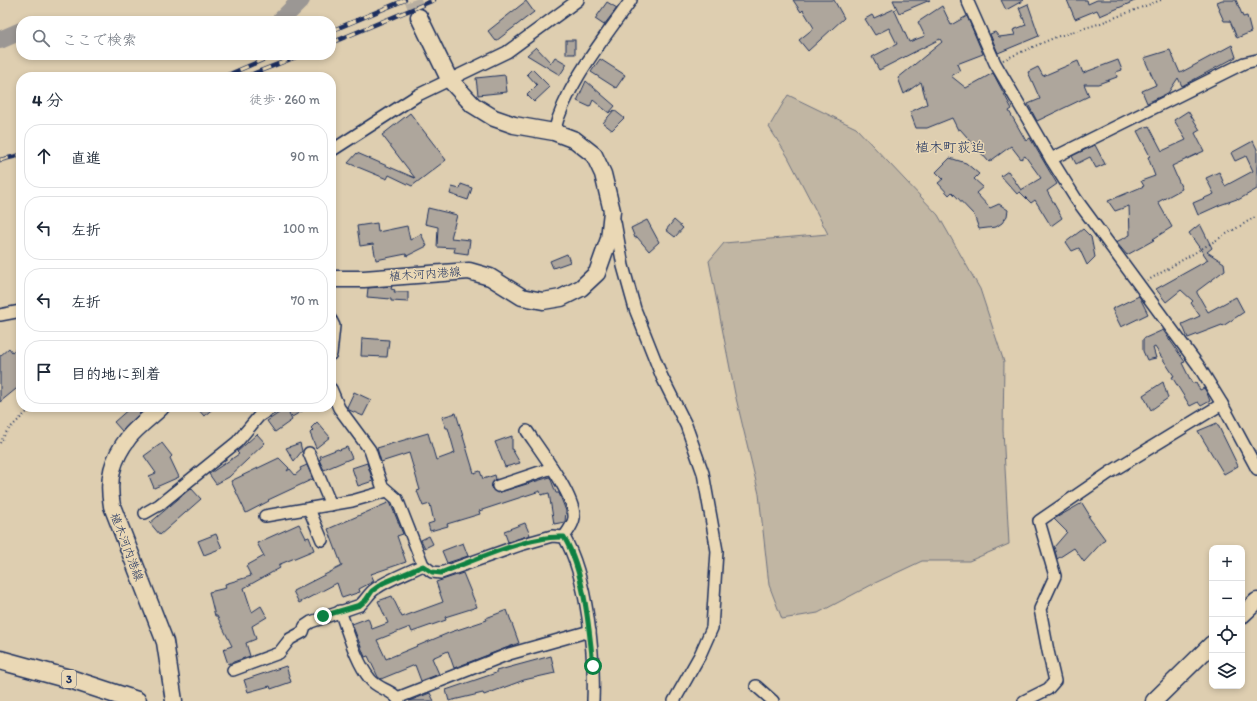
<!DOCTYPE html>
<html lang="ja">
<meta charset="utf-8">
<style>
:root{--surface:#fff;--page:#f6f6f7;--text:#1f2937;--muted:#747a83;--line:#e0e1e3}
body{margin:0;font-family:Itim,"Klee One",sans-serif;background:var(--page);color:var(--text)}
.controls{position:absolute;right:12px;bottom:12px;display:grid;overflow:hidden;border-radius:8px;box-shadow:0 2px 6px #0003}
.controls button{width:36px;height:36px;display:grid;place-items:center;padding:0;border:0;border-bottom:1px solid var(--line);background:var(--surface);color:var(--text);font:20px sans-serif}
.stop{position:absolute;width:12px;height:12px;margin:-9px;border:3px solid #0b8043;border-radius:50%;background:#fff}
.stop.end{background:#0b8043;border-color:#fff;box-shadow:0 1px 4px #0008}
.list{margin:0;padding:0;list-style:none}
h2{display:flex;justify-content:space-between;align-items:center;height:52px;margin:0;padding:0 16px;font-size:17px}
h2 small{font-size:13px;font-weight:400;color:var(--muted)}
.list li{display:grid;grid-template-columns:26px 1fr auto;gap:12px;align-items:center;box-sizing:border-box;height:64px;margin:0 8px 8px;padding:0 8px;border:1px solid var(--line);border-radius:16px}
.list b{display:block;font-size:15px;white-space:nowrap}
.list em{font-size:13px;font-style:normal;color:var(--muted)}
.icon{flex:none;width:22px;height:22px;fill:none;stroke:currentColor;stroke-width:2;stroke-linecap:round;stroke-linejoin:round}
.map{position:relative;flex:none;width:1257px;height:701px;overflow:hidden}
.search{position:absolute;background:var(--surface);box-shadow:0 2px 6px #0003;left:16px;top:16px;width:320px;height:44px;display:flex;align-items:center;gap:10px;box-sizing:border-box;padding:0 14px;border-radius:16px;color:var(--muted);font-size:15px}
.panel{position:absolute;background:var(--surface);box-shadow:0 2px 6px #0003;left:16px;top:72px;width:320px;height:340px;border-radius:16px}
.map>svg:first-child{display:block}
.green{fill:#c1b6a3;stroke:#6e7280}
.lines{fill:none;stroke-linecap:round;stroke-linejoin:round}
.river{stroke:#9b9794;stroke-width:18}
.building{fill:#aea69c;stroke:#1b2f5e}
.secondary-tunnel{stroke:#b7aea0;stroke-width:16;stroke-dasharray:16 8;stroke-linecap:butt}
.minor-casing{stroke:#1b2f5e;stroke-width:14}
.secondary-casing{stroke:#1b2f5e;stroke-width:19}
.trunk-casing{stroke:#1b2f5e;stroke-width:21}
.path{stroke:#1b2f5e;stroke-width:2;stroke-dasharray:1 3;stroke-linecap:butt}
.minor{stroke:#ead8b5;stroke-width:11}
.secondary{stroke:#ead8b5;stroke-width:16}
.trunk{stroke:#ead8b5;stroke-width:18}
.rail-casing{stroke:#1b2f5e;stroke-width:4.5}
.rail{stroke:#ead8b5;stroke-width:3;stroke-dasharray:9;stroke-linecap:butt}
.route{stroke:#0b8043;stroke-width:5}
.labels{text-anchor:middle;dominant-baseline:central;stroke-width:3;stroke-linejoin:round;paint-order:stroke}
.shield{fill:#ead8b5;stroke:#596278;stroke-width:1}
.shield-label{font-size:11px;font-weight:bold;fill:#1b2f5e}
.street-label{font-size:12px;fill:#1b2f5e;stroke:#ead8b5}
.quarter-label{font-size:14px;fill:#1b2f5e;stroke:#ead8b5}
</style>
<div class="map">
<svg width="1257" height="701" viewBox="0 0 1257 701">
<rect width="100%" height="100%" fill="#deceb0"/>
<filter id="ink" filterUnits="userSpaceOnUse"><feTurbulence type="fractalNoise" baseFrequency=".025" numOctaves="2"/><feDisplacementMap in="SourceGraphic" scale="8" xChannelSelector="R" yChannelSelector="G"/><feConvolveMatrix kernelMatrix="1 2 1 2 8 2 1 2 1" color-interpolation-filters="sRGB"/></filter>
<g filter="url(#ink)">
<polygon class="green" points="788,95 856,128 938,215 980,289 1004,362 1003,430 1009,544 969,561 922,561 875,583 818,613 782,619 769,585 759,494 735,394 709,261 724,243 828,234 788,157 769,127"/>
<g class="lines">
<g class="river">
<polyline points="280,21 301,0"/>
<polyline points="0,40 21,31"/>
</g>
</g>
<g class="building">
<polygon points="793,0 834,0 844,18 808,51 799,40 814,28 803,10 801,12"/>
<polygon points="893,0 930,0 899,13"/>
<polygon points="1001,0 1024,0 1006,10"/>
<polygon points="1067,0 1087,0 1088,4 1097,0 1137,0 1100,16 1097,10 1075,19"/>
<polygon points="1222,0 1236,0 1243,17 1247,16 1251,32 1237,38 1230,21 1224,21 1219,10 1220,9 1217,2"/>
<polygon points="526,1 534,12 496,41 488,31"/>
<polygon points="607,2 617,8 604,25 595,19"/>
<polygon points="1028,4 1039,36 998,53 990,34 995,32 999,37 1015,35 1013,30 1026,25 1019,8"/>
<polygon points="942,6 951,25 967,16 983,54 957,64 960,71 951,76 966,88 993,73 1012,109 1009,111 1026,141 1030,138 1057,184 1047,191 1062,218 1051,226 1035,200 1031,203 1020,192 1017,194 1001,176 1008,171 1021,190 1041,178 1025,156 1021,159 1011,146 989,162 960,129 958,130 952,118 927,128 916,128 910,112 927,104 921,82 904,94 898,78 942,42 940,39 879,70 872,57 897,44 889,28 875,35 865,19 872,15 874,18 894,9 909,42 925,36 918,22"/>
<rect x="566" y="40" width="9" height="14"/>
<polygon points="1232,45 1236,57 1182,86 1178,78 1168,93 1147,103 1142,91 1156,85 1144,58 1170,50 1180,73"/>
<polygon points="536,47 551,63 555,57 567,64 560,75 527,55"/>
<polygon points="600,59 625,75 616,88 591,72"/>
<polygon points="1118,60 1122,70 1116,72 1117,77 1098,84 1084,84 1089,96 1037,121 1028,104 1040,99 1028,72 1038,67 1043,76 1078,61 1083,73"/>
<polygon points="532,69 550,87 534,102 527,95 537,85 527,74"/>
<polygon points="505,75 507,92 478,95 476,78"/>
<polygon points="586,81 615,106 609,113 593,100 590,107 577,101"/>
<polygon points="614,110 624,118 612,130 603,123"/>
<polygon points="1188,111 1200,130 1195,133 1204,151 1172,166 1182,189 1158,202 1172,227 1153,239 1154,240 1127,255 1116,242 1130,235 1129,206 1115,211 1108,201 1144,186 1141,181 1155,176 1148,157 1150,156 1137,131 1149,126 1162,151 1186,140 1174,120"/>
<polygon points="410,113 446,160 412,186 389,175 387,179 348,163 357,153 415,178 382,135"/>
<polygon points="1253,141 1257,149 1257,189 1238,200 1237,199 1220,205 1198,215 1193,203 1214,194 1206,178 1219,172 1225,186 1253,171 1246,156 1235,161 1231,153"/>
<polygon points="1095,145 1105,164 1096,168 1090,157 1076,164 1072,156"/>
<polygon points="950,158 966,163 979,174 974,179 983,187 976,193 990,208 999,204 1008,210 1007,216 1002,223 996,227 979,229 974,215 952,192 949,195 938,183 943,179 936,172"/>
<polygon points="461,184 472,188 468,200 450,194 452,187 460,189"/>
<polygon points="428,208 457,215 451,238 470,240 468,254 454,252 455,248 437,247 438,227 425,224"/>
<polygon points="647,220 659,242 649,251 637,237 635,238 631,228"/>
<polygon points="674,220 683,228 675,237 666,230"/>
<polygon points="377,223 378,232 407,226 410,240 421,234 427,246 407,256 406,254 376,260 373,244 360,246 357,226"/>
<polygon points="1200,224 1212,248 1207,252 1224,263 1225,270 1197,291 1197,293 1208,312 1236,297 1244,312 1223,326 1222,325 1188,338 1182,324 1200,316 1191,303 1193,301 1181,290 1166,302 1156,289 1208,260 1189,233"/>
<polygon points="1083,229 1091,237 1095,257 1087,265 1079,248 1072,251 1066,242"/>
<polygon points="567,254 570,262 553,268 550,261"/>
<polygon points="392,286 391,289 395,290 394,292 408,292 408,302 391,301 391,299 367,297 368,288"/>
<polygon points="1139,296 1148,314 1121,327 1112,309"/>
<polygon points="1163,330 1185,362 1182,363 1192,383 1196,382 1200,390 1204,388 1207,393 1210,401 1201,406 1198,402 1190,406 1172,377 1174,376 1155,347 1153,348 1156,358 1147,360 1143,351 1143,339"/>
<polygon points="362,338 389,340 387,357 361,356"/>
<polygon points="21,345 21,385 0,402 0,356 9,348 12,352"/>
<polygon points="1163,382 1168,398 1151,410 1143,395"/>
<polygon points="354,392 371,400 363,416 349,410 347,407"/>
<polygon points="131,407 136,407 141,412 122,431 114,422"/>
<polygon points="196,407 215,407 204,416"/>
<polygon points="283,407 309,407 292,417 289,414 292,420 275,432 267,421 285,409"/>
<polygon points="456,413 474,473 480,471 483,479 495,475 496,479 493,482 491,488 497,493 550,477 556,493 559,493 566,511 565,522 554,524 549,493 541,495 540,491 479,511 480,514 447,524 448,526 430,531 428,524 434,522 430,504 423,506 417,491 420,490 409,453 381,462 377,448 428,433 436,460 455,453 448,428 446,428 442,417"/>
<polygon points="317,422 330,437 316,448 310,433 313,430 311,428"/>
<polygon points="1217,423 1238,466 1224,474 1198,431"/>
<polygon points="257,434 265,443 229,477 216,484 209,474 239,454 237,452"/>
<polygon points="512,436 512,449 520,463 505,467 495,442"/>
<polygon points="162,443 172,456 170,458 179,477 154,488 149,476 156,473 144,456"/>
<polygon points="300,443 302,451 294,461 286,448"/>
<polygon points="347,447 352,458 324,470 319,460 321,459 320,456 338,449 339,450"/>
<polygon points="279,458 289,468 287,471 290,469 295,475 301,470 300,468 307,465 313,479 268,500 269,501 246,513 231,481"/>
<polygon points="367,463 373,481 358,486 352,468"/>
<polygon points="191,488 201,499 160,535 150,523"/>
<polygon points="390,502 403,534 397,536 406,562 371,574 374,581 359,589 360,592 342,598 337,583 299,603 293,591 342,566 328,529"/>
<polygon points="1082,503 1090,516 1088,516 1105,539 1084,562 1074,548 1057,559 1054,547 1067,532 1054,519"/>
<polygon points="525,523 530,535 508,542 504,531"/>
<polygon points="299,524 306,538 309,537 314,550 278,565 280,568 244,588 252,612 261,606 267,617 252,626 256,639 246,643 250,656 228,664 223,649 232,646 217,616 215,616 209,592 226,588 225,584 251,576 246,566 264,556 257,543"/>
<polygon points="216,534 222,548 204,555 198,541"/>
<polygon points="429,536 433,544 425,548 421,540"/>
<polygon points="463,543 468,556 447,563 442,551"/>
<polygon points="463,573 477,607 445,617 446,620 412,632 410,627 377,640 386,659 451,632 487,620 486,618 507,610 519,643 454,668 448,651 432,658 439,674 421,681 415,665 381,679 378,677 368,656 365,657 352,624 368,618 372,629 388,623 378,601 392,596 402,617 443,602 436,582"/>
<polygon points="551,656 555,673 524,680 484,695 483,693 449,701 446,690 496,673 496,671"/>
<polygon points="286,666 291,682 271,689 270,686 248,692 244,680"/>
<polygon points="430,693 434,701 409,701"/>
</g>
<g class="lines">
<polyline class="secondary-tunnel" points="413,0 419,17"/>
<defs>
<g id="minor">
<polyline points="967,0 995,63 1051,159 1076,199 1198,365 1222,404 1257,469"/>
<path d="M 554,132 C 566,84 604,39 631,0"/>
<polyline points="331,151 418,95 507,52 578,0"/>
<polyline points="1051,159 1244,63 1257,60"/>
<polyline points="615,222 623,266 635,309 662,377 686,425 703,473 717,551 712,628 700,655 674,701"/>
<polyline points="0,315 21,311"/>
<polyline points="331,320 334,326 331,354"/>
<path d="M 331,389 L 339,408 L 370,450 L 382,486 L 397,499 L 423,565 L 432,572 L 441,573 L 520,545 L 552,536 L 564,537 C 587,576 595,656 593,701"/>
<path d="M 527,431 C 539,449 576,497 574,518 C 573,525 568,531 564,537"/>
<polyline points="309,453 331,505"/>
<polyline points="498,486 552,468"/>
<polyline points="309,509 322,540"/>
<polyline points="145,513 159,505 237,442 259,416 273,407"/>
<polyline points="265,516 352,501 387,491"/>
<path d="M 340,611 C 348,632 356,662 370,679 C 377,689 394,690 399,701"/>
<path d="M 233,670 L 279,653 L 290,639 L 303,632 L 305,626 L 311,622 L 360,605 C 366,600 369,593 375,589 C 389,579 407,573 423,565"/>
<polyline points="756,686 773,701"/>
<polyline points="397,698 509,654 590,631"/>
<polyline points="1024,701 1048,689 1055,681 1048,651 1040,609 1055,576 1039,521 1109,473 1222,404"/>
</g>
<g id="secondary">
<polyline points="331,279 364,279 469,271 490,277 522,297 543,301 561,298 581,288 597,273 609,239 612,211 603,174 594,155 575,140 554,132 514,125 494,118 473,105 449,79 419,17"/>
<path d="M 161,407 C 151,417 138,426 129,437 C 112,459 107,479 112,506 L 165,642 L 174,701"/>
<polyline points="1242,615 1257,601"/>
<polyline points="1154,701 1212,644"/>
</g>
<polyline id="trunk" points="0,660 73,680 137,701"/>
</defs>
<use href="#minor" class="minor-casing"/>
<use href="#secondary" class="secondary-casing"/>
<use href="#trunk" class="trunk-casing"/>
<g class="path">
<polyline points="1003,60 1056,37 1098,24 1161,0"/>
<polyline points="1147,281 1257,216"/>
<polyline points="0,443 7,431 32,407"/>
</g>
<use href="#minor" class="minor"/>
<use href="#secondary" class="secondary"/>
<use href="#trunk" class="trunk"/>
<defs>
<g id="rail">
<polyline points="331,31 405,0"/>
<polyline points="331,43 434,0"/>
<polyline points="223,77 274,55"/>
<polyline points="245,77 301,55"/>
<polyline points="0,160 21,155"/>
</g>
</defs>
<use href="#rail" class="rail-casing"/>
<use href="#rail" class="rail"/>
</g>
</g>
<g class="lines" filter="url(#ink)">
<path class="route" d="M 323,616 L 360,605 L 366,600 L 372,591 L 383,583 L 423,566 L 432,572 L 441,573 C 474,560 530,535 564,537 C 584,571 589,626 593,666"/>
</g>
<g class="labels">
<rect class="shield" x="62" y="670" width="14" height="18" rx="3"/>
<g class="shield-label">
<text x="69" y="679">3</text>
</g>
<g class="street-label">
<text transform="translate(425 274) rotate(-4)">植木河内港線</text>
<text transform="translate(127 547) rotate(69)">植木河内港線</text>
</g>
<g class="quarter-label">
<text x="950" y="147">植木町荻迫</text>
</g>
</g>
</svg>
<div class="controls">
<button>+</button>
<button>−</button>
<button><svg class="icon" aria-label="locate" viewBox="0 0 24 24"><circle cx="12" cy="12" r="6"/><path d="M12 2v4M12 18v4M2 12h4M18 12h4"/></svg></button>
<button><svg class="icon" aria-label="layers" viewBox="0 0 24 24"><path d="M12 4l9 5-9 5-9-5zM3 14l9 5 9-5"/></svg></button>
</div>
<div class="stop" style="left:593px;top:666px"></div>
<div class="stop end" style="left:323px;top:616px"></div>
<div class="search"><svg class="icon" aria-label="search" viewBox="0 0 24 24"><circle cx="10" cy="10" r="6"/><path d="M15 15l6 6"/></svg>ここで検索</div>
<section class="panel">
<h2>4 分<small>徒歩 · 260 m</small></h2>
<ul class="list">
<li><svg class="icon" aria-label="ahead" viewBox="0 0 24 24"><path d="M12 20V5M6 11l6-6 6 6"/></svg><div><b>直進</b></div><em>90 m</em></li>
<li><svg class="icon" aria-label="left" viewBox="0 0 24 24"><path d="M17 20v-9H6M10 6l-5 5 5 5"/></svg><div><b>左折</b></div><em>100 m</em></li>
<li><svg class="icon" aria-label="left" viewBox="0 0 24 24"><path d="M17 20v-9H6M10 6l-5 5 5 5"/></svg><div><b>左折</b></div><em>70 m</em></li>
<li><svg class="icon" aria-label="arrive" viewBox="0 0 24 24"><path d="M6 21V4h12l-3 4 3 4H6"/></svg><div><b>目的地に到着</b></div></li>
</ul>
</section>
</div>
